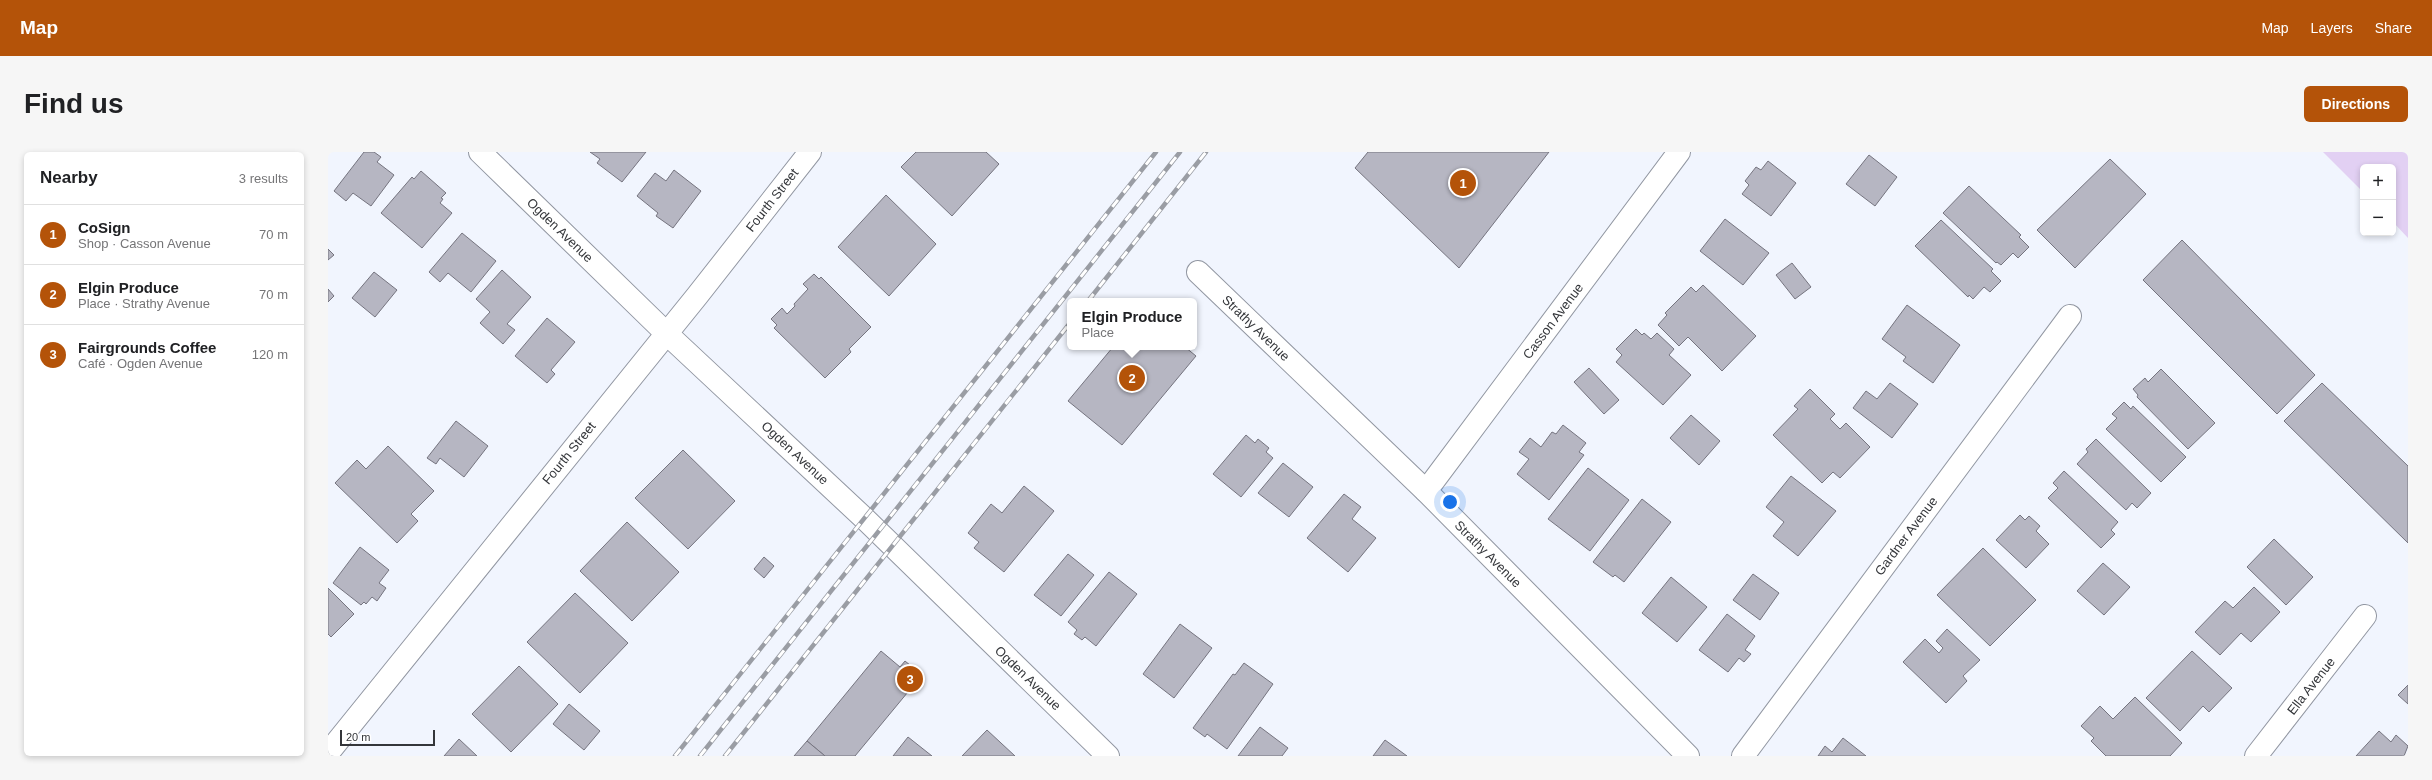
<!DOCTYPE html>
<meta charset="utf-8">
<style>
:root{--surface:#fff;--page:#f6f6f6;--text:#202124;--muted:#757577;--line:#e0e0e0;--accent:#b45309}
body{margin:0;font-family:Helvetica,sans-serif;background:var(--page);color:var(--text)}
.controls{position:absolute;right:12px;top:12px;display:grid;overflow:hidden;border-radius:6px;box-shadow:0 2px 6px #0003}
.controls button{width:36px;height:36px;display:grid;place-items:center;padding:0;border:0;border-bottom:1px solid var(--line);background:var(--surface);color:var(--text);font:20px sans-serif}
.scale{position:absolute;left:12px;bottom:10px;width:95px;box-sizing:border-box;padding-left:4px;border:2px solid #34363a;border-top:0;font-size:11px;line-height:14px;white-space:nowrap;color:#34363a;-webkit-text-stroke:3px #fff;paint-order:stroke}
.you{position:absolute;left:1122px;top:350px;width:14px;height:14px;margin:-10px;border:3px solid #fff;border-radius:50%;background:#1a73e8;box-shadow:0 0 0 6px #1a73e833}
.badge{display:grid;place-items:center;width:26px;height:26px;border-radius:50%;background:var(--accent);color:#fff;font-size:13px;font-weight:700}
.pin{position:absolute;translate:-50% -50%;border:2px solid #fff;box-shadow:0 1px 4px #0006}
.popup{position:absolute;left:739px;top:146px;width:130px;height:52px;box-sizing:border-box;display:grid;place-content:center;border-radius:6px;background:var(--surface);filter:drop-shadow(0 1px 3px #0005);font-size:13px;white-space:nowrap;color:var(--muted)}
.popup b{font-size:15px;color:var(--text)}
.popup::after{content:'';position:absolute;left:50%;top:100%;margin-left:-8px;border:8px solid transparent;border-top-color:var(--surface)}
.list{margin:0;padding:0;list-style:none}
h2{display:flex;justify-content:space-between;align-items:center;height:52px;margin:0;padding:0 16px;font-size:17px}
h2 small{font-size:13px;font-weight:400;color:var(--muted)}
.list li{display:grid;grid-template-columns:26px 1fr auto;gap:12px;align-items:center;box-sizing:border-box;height:60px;padding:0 16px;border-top:1px solid var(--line)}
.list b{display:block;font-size:15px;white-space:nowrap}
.list p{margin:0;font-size:13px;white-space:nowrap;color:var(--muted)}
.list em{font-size:13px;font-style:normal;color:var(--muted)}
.map{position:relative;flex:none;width:2080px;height:604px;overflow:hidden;border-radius:6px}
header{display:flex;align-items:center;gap:24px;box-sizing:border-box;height:56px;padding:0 20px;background:var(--accent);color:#fff}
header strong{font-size:19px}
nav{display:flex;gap:22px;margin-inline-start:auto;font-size:14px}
.intro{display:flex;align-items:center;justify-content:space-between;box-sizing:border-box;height:96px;padding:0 24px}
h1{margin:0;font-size:28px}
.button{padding:10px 18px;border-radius:6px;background:var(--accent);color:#fff;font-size:14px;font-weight:700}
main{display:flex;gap:24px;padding:0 24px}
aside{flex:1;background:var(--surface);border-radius:6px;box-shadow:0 2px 6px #0003}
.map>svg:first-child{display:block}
.green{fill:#e2d0f3}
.building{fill:#b6b6c2;stroke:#75747f}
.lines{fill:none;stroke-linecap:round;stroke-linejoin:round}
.street-casing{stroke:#9297a2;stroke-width:24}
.secondary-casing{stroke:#9297a2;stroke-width:24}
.street{stroke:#fff;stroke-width:22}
.secondary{stroke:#fff;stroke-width:22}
.rail-casing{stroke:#9a9da4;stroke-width:4.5}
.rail{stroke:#fff;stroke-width:3;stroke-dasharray:9;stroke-linecap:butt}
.labels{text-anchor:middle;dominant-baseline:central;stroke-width:4;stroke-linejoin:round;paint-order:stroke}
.street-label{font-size:13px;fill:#34363a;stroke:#fff}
</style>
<header>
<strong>Map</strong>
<nav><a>Map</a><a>Layers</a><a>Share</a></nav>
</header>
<div class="intro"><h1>Find us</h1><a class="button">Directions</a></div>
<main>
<aside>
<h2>Nearby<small>3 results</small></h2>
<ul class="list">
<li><span class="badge">1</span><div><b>CoSign</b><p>Shop · Casson Avenue</p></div><em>70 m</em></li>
<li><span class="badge">2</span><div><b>Elgin Produce</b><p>Place · Strathy Avenue</p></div><em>70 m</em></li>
<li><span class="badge">3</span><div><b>Fairgrounds Coffee</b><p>Café · Ogden Avenue</p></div><em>120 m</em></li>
</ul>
</aside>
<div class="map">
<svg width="2080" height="604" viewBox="0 0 2080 604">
<rect width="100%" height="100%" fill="#f1f5fe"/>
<polygon class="green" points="1995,0 2080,0 2080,86 2065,70 2065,15 2035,15 2035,40"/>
<g class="building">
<polygon points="36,0 46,0 53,5 49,10 66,23 43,54 25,41 18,49 6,39"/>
<polygon points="262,0 318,0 294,30 269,11 272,7"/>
<polygon points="588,0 658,0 671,12 624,64 573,15"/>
<polygon points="1040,0 1221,0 1131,116 1027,16"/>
<polygon points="1541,3 1569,25 1547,54 1518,32"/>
<polygon points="1782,7 1818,42 1747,116 1709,78"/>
<polygon points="1440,9 1468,31 1443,64 1414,42 1421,33 1417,29 1428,15 1433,18"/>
<polygon points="346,18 373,39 345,76 328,64 330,61 309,44 327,21 338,29"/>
<polygon points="93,19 118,41 113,46 115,47 112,51 124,61 94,96 53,61 84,25 86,27"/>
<polygon points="1641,34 1693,83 1691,85 1701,95 1690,106 1685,101 1673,113 1669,110 1668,111 1615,61"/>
<polygon points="558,43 608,92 561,144 510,95"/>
<polygon points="1397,67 1441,101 1415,133 1372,99"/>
<polygon points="1613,68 1665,117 1663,119 1673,129 1662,140 1656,135 1645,147 1641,143 1640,145 1587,94"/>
<polygon points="134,81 168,109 143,140 120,121 112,130 101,120"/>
<polygon points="1854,88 1987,223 1949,262 1815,128"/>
<polygon points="0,97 6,103 0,108"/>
<polygon points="1464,111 1483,135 1467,147 1448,123"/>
<polygon points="174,118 203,145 179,172 187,178 175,192 152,171 162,160 148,147"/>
<polygon points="46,120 69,138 47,165 24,146"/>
<polygon points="486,122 491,127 493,125 543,175 521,197 523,200 497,226 446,176 449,173 443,167 454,156 459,162 467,154 466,152 480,137 475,132"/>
<polygon points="1375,133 1428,184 1394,219 1360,185 1351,194 1330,173 1339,163 1337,161 1363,135 1368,140"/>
<polygon points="0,137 6,144 0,150"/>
<polygon points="1579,153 1632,193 1605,231 1575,209 1578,205 1554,187"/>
<polygon points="219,166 247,190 223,218 227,222 219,231 187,204"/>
<polygon points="1308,177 1314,183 1316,181 1323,187 1329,181 1346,197 1341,203 1363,223 1335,253 1288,210 1294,203 1288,197"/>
<polygon points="785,195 857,195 868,204 794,293 740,249"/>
<polygon points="1261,216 1291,248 1276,262 1246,230"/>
<polygon points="1833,217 1887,271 1860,297 1809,245 1810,243 1805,237 1817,226 1820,230"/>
<polygon points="1562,231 1590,252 1564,286 1525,256 1538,239 1549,247"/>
<polygon points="1994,231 2080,314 2080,391 1956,269"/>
<polygon points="1482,237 1507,262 1502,267 1512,277 1518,271 1542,295 1512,326 1505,320 1494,331 1445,283 1470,257 1466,254"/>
<polygon points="1796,250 1803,257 1805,254 1858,305 1833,330 1778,277 1789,266 1784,262"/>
<polygon points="1363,263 1392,289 1371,313 1342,286"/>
<polygon points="128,269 160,294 136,325 112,306 108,312 99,306"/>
<polygon points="1235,273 1258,291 1251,300 1256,303 1221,348 1189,322 1201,307 1191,300 1202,286 1213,295 1224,280 1228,282"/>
<polygon points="918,283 927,291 930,287 941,296 938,300 945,306 913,345 885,322"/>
<polygon points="1768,287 1823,341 1809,356 1804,351 1798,358 1749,312 1760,300 1758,297"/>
<polygon points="60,294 106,339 83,362 90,369 69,391 7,331 29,308 38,317"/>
<polygon points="355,298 407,349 360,397 307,346"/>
<polygon points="955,311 985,335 961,365 930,341"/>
<polygon points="1260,316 1301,348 1262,399 1220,367"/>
<polygon points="1736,319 1790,370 1783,378 1787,382 1773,396 1720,346 1730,336 1725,331"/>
<polygon points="1463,324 1508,359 1470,404 1445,384 1456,370 1438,355"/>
<polygon points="696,334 726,359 676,420 646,396 651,390 640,381 663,352 674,361"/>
<polygon points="1016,342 1033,355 1024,367 1048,386 1020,420 979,386"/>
<polygon points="1314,347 1343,370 1296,430 1287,423 1285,425 1265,410"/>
<polygon points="1692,363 1697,368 1701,364 1712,374 1708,379 1721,392 1698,416 1668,388"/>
<polygon points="299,370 351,420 304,469 252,419"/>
<polygon points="1946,387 1985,425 1958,453 1919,415"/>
<polygon points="32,395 61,418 51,431 58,436 49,449 44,445 38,452 36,450 33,453 5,431"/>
<polygon points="1655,396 1708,448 1662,494 1609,443"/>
<polygon points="740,402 766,423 733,464 706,443"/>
<polygon points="436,405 446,414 436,426 426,417"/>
<polygon points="1775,411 1802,435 1776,463 1749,439"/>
<polygon points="781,420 809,442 768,494 757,485 754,488 746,482 749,478 740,470"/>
<polygon points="1425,422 1451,441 1432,468 1405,448"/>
<polygon points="1343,425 1379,455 1349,490 1314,461"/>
<polygon points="1926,435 1952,460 1923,490 1913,481 1892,503 1867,480 1897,449 1905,456"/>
<polygon points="0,436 26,462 3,485 0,482"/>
<polygon points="247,441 300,491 252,541 199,490"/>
<polygon points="1399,462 1427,484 1417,498 1423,502 1416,510 1411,506 1400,520 1371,498"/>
<polygon points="852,472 884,496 846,546 815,522"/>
<polygon points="1619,477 1652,508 1635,524 1639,529 1618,551 1575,510 1597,487 1611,501 1615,496 1608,489"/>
<polygon points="553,499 572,515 577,509 594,523 527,604 497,604 479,589"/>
<polygon points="1864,499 1904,536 1881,560 1875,554 1852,579 1818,546"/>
<polygon points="916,511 945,532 899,597 879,582 877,585 865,576 905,522 907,523"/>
<polygon points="191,514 230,552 183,600 144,562"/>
<polygon points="2080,533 2080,552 2070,543"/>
<polygon points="1807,545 1854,591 1842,604 1778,604 1763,589 1766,586 1753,574 1772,554 1785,567"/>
<polygon points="241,552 272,579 256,598 225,572"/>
<polygon points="932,575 960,596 954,604 910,604"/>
<polygon points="659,578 687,604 634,604"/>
<polygon points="2051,579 2063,590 2068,583 2080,594 2076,604 2028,604"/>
<polygon points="580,585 604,604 565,604"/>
<polygon points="1515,586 1538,604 1490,604 1497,594 1504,600"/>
<polygon points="131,587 149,604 116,604"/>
<polygon points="1057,588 1079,604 1045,604"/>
<polygon points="479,589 497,604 466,604"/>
</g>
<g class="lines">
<defs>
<g id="street">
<polyline points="870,120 1098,339 1360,604"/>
<polyline points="1098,339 1351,0"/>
<polyline points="0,601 369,144 482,0"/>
<polyline points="1415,604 1742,164"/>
<polyline points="1928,604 2037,464"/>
</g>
<polyline id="secondary" points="152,0 338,181 537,367 780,604"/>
</defs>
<use href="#street" class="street-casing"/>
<use href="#secondary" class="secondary-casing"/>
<use href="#street" class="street"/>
<use href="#secondary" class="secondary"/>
<defs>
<g id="rail">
<polyline points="760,149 878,0"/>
<polyline points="347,604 828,0"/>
<polyline points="372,604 852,0"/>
<polyline points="397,604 742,171"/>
</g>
</defs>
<use href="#rail" class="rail-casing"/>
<use href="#rail" class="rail"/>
</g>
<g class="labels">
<g class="street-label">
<text transform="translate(444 48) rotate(-52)">Fourth Street</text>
<text transform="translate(232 78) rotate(44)">Ogden Avenue</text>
<text transform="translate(1225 169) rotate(-53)">Casson Avenue</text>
<text transform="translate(928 176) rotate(44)">Strathy Avenue</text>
<text transform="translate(241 301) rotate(-51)">Fourth Street</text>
<text transform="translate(467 301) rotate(43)">Ogden Avenue</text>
<text transform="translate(1578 384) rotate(-53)">Gardner Avenue</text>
<text transform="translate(1160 402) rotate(45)">Strathy Avenue</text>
<text transform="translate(700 526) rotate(44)">Ogden Avenue</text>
<text transform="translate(1983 534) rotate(-52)">Ella Avenue</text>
</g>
</g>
</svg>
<div class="controls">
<button>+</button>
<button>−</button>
</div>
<div class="scale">20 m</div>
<div class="you"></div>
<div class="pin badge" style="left:1135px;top:31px">1</div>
<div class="pin badge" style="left:804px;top:226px">2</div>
<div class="popup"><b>Elgin Produce</b>Place</div>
<div class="pin badge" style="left:582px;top:527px">3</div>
</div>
</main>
